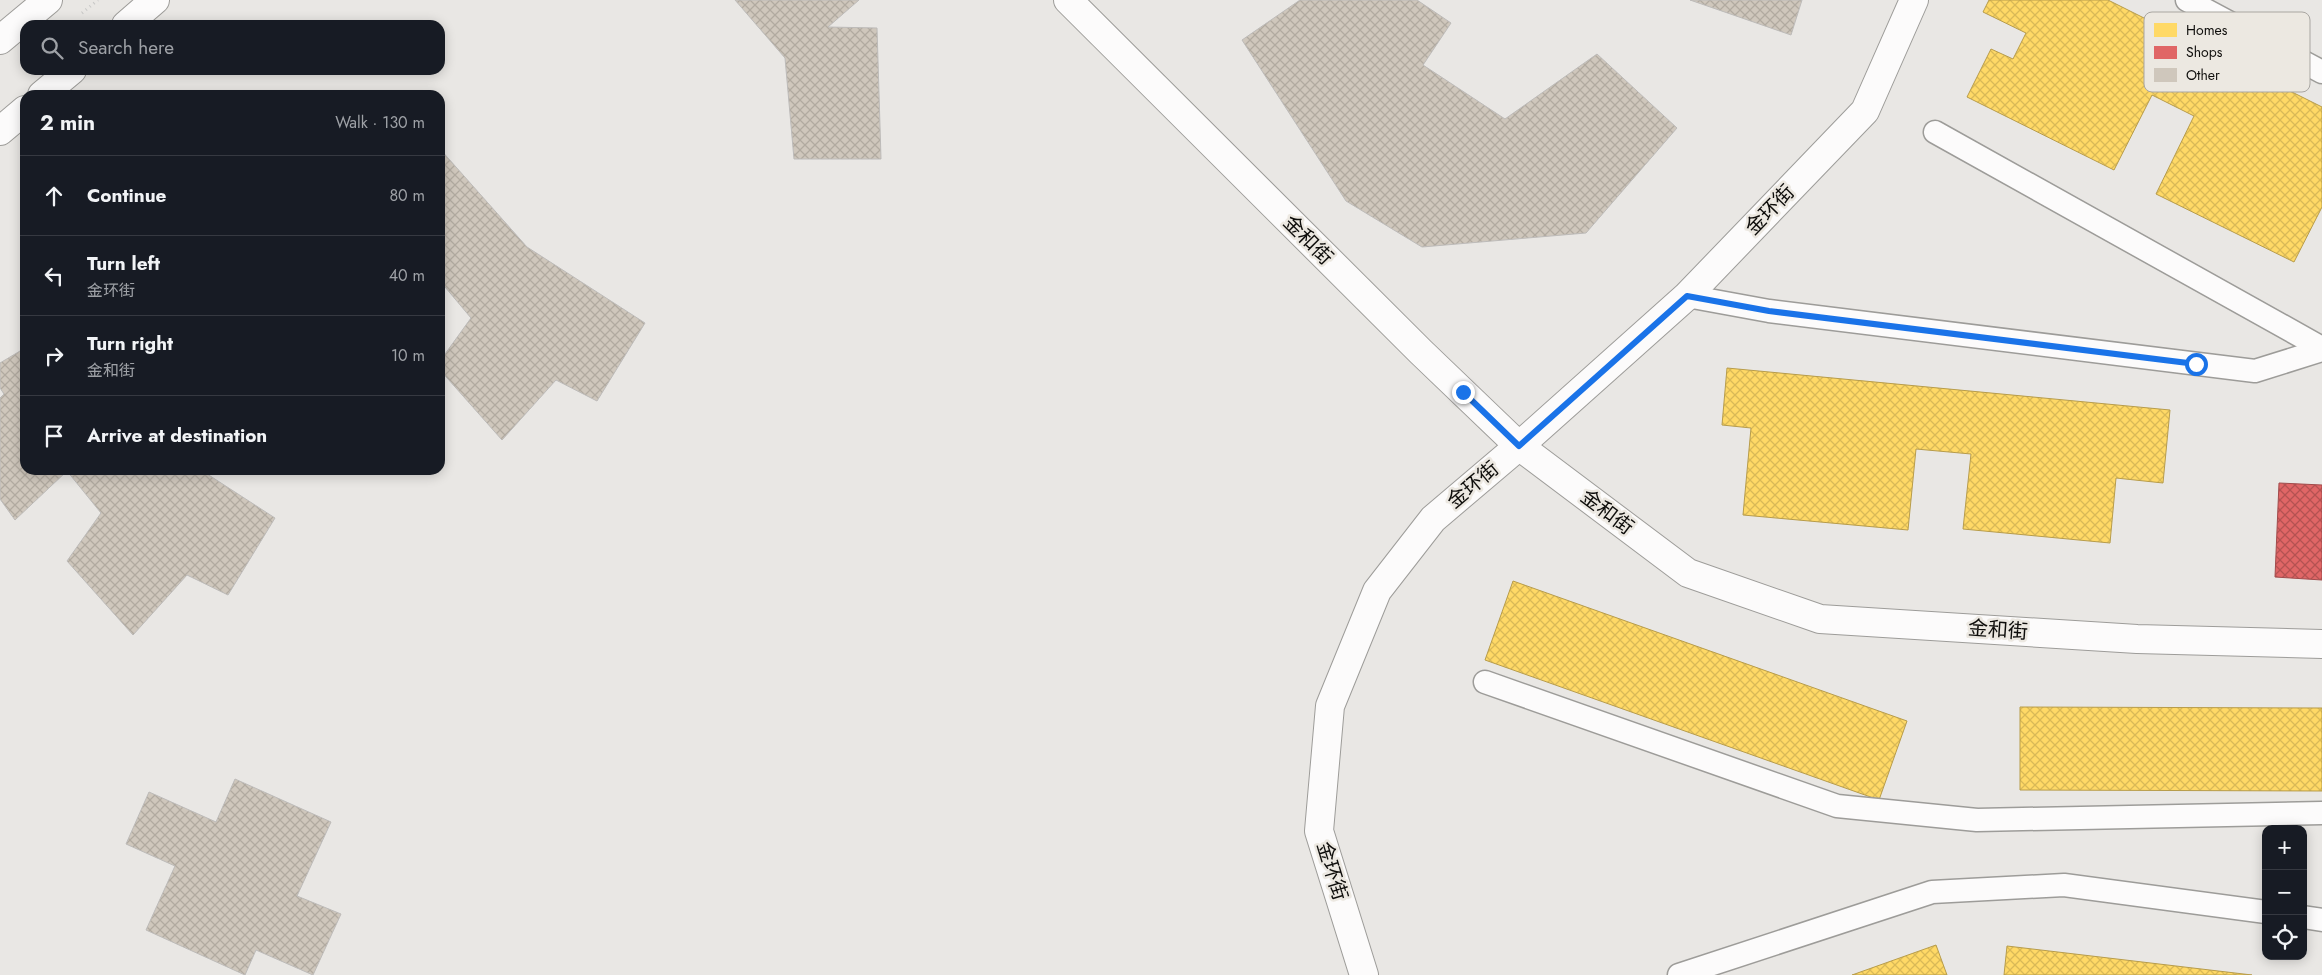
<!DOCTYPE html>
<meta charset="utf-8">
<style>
:root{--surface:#171b24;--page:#20242c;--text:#f1f3f6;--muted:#9ea1a6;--line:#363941}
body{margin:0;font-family:Jost,"Noto Sans SC",sans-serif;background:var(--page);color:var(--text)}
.controls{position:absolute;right:15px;bottom:15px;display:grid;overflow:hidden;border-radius:10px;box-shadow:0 2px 12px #0003}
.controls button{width:45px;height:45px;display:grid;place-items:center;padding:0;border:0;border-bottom:1px solid var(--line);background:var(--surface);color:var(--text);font:25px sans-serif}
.stop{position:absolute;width:15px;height:15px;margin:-11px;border:4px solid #1a73e8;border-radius:50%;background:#fff}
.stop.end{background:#1a73e8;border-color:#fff;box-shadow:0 1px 5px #0008}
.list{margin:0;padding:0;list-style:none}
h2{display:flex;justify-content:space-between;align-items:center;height:65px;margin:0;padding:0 20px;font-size:21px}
h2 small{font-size:16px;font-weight:400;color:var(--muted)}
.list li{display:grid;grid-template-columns:32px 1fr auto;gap:15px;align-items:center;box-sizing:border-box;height:80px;padding:0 20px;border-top:1px solid var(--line)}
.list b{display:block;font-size:19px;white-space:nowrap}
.list p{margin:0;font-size:16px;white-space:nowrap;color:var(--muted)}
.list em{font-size:16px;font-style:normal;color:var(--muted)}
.icon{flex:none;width:28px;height:28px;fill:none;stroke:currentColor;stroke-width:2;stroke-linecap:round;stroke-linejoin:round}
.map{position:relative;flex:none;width:2322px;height:975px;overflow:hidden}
.search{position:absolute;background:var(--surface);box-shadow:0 2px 12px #0003;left:20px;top:20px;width:425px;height:55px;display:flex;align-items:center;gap:12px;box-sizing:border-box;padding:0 18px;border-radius:15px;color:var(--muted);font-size:19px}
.panel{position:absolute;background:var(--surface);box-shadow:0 2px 12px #0003;left:20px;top:90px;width:425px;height:385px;border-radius:15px}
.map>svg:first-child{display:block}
.homes{fill:url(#homes-cross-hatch);stroke:#b79c4b}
.shops{fill:url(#shops-cross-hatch);stroke:#a14b4b}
.building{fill:url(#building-cross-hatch);stroke:#bdbbb9}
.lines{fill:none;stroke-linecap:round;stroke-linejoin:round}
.service-casing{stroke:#9d9c99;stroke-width:25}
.minor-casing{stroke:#9d9c99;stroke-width:30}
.secondary-casing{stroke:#9d9c99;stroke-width:30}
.primary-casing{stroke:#9d9c99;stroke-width:30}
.path{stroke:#c7c7c6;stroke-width:3;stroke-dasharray:1 4;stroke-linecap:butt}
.service{stroke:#fcfbfb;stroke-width:22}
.minor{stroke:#fcfbfb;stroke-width:28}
.secondary{stroke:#fcfbfb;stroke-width:28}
.primary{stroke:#fcfbfb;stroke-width:28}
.route{stroke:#1a73e8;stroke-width:6}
.labels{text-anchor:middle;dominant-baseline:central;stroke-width:5;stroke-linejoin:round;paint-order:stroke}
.street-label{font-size:20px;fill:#0e0d0b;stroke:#ece8e1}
.key{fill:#ece8e1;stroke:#a9a6a1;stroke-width:1}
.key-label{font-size:14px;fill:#0e0d0b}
</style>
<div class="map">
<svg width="2322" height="975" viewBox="0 0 2322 975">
<defs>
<pattern id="homes-cross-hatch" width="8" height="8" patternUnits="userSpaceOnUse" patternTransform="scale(1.25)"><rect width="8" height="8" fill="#ffd966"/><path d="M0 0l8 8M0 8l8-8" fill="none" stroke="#d9b957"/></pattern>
<pattern id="shops-cross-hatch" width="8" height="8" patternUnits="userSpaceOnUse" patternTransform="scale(1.25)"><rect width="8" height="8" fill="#e06666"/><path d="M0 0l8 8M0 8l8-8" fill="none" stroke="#b45252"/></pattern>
<pattern id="building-cross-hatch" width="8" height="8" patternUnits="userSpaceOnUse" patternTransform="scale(1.25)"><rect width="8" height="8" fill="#cfc7bc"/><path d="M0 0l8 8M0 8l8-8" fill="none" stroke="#b1aaa0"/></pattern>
</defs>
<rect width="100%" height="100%" fill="#e9e7e4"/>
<g class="homes">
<polygon points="1989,0 2108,0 2322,107 2322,207 2294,262 2156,194 2194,116 2152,95 2114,170 1967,97 1991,49 2013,59 2026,33 1983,12"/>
<polygon points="1727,368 2170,410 2163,483 2116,478 2110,543 1963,529 1971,454 1916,449 1908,530 1743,515 1751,428 1722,425"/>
<polygon points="1513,581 1907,721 1879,800 1485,660"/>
<polygon points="2020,707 2322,708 2322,791 2020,790"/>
<polygon points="1936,945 1947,975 1852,975"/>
<polygon points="2007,946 2252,975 2004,975"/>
</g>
<polygon class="shops" points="2279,483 2322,485 2322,580 2275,577"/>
<g class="building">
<polygon points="735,0 859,0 828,27 877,28 881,159 794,159 785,58"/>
<polygon points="1300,0 1417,0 1451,23 1423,65 1505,119 1597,54 1677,128 1586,233 1422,247 1346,201 1242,40"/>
<polygon points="1690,0 1802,0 1791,35"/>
<polygon points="440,149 527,247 645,323 597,401 556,380 502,440 440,370 440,361 471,318 440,281"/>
<polygon points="25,348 25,470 201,470 275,518 228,595 187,575 133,635 67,561 101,513 67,471 15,520 0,499 0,398 4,394 0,388 0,363"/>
<polygon points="235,779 331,822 297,896 341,914 313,975 256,950 245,975 146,930 175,866 126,844 149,792 216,822"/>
</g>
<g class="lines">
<defs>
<g id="service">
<polyline points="2187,0 2322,72"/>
<polyline points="1935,132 2322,348"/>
<polyline points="1687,296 1769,311 2255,371 2322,350"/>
<polyline points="1485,682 1837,806 1977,820 2322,813"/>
<polyline points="2303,917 2322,920"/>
<polyline points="1679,975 1932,892 2064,885 2266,912"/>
</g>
<g id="minor">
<polyline points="1068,0 1421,352 1519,446 1688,573 1820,619 2137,639 2322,644"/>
<polyline points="1364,975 1319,831 1330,706 1377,591 1433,519 1519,446 1687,296 1865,111 1914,0"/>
</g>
<g id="secondary">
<polyline points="126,25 155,0"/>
<polyline points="42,95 72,70"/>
<polyline points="0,131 25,110"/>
</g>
<polyline id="primary" points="0,40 48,0"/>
</defs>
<use href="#service" class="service-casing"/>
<use href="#minor" class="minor-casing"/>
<use href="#secondary" class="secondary-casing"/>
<use href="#primary" class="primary-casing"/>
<polyline class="path" points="82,13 98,0"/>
<use href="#service" class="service"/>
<use href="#minor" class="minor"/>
<use href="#secondary" class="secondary"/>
<use href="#primary" class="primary"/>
</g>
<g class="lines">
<polyline class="route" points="1463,392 1519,446 1687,296 1769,311 2196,364"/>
</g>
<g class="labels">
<g class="street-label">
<text transform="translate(1770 210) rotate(-46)">金环街</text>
<text transform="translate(1308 240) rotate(45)">金和街</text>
<text transform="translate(1473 485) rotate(-40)">金环街</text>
<text transform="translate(1607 512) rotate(37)">金和街</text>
<text transform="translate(1998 630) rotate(4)">金和街</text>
<text transform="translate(1332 871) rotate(73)">金环街</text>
</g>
</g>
<rect x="2144" y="12" width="166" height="80" rx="8" class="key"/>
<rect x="2154" y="23" width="23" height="14" fill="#ffd966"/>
<rect x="2154" y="46" width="23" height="13" fill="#e06666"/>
<rect x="2154" y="68" width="23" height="14" fill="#cfc7bc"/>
<g class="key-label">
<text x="2186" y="35">Homes</text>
<text x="2186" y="57">Shops</text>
<text x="2186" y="80">Other</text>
</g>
</svg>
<div class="controls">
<button>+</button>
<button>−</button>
<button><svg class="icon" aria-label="locate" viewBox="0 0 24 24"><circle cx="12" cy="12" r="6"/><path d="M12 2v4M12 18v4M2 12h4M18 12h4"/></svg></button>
</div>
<div class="stop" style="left:2196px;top:364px"></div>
<div class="stop end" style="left:1463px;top:392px"></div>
<div class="search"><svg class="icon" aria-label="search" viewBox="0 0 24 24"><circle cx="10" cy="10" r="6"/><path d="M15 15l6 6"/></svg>Search here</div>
<section class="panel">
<h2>2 min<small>Walk · 130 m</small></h2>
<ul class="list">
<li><svg class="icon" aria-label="ahead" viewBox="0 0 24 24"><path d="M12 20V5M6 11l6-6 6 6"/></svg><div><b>Continue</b></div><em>80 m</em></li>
<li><svg class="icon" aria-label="left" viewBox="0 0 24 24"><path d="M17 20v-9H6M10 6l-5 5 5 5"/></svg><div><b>Turn left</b><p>金环街</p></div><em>40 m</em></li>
<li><svg class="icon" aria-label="right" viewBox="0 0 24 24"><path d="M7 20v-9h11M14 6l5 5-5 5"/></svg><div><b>Turn right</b><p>金和街</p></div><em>10 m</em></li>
<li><svg class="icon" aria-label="arrive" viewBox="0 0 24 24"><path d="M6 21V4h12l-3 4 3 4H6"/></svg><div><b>Arrive at destination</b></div></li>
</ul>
</section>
</div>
